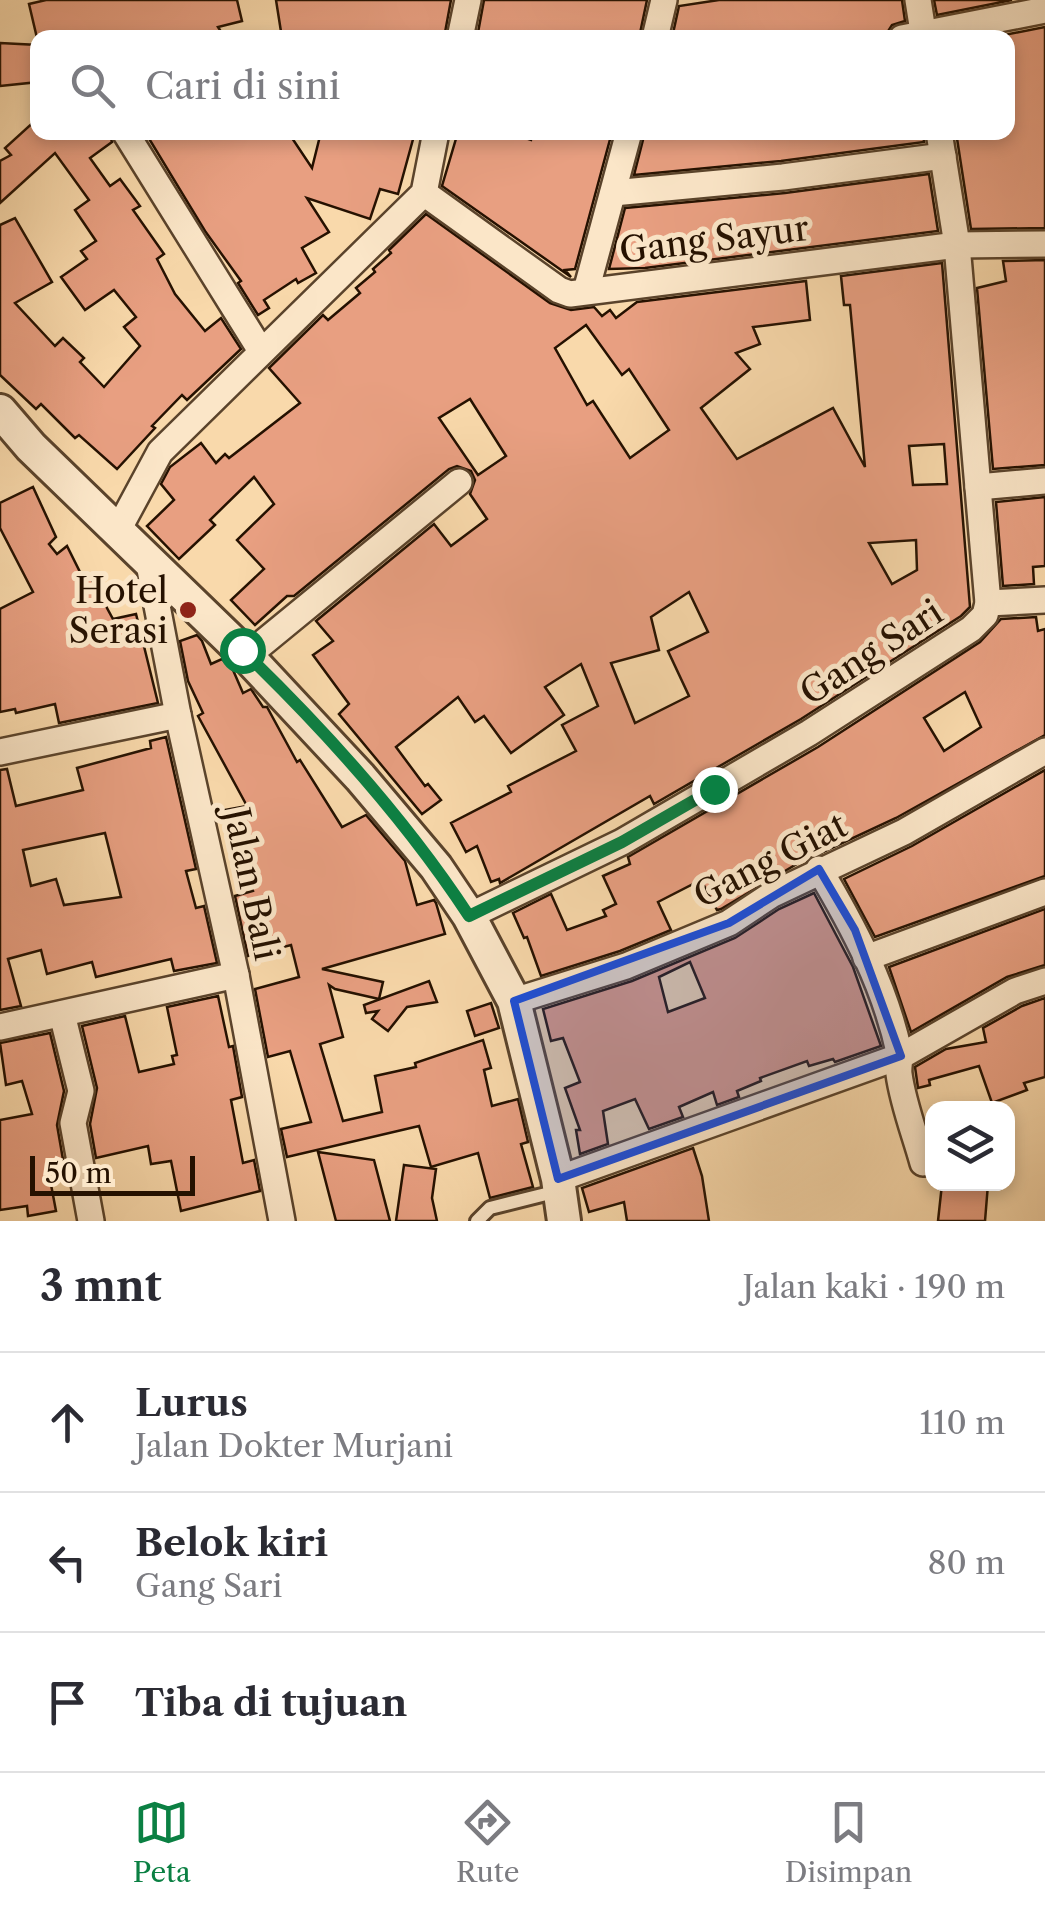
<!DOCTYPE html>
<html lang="id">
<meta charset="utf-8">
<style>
:root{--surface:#fff;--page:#f2f2f3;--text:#2b2b33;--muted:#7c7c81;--line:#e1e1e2;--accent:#0b8043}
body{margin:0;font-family:"Libre Caslon Text",serif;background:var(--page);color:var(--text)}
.controls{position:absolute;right:30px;bottom:30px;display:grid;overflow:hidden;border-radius:20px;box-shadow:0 5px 15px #0003}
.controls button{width:90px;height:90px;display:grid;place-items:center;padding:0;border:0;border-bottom:2px solid var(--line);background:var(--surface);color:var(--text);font:50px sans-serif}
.scale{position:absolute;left:30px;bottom:25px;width:165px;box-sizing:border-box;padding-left:10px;border:5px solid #251100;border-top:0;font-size:28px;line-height:35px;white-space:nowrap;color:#251100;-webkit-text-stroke:8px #fbe6c8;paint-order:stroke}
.stop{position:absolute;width:30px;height:30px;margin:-22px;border:8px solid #0b8043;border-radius:50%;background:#fff}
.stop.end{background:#0b8043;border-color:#fff;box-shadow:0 2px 10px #0008}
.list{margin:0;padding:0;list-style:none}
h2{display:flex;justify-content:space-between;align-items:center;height:130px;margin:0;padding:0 40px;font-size:42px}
h2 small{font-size:32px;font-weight:400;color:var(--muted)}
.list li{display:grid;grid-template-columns:65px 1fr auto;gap:30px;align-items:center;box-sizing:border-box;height:140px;padding:0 40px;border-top:2px solid var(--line)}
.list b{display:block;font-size:38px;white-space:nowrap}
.list p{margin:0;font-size:32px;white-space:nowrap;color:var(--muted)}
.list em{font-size:32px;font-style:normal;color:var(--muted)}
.icon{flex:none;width:55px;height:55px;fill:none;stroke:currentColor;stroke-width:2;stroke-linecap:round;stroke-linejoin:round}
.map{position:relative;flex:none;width:1045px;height:1221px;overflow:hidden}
.search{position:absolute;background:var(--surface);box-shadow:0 5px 15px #0003;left:30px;right:30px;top:30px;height:110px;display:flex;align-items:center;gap:25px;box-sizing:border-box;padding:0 35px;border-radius:20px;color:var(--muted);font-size:38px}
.sheet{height:550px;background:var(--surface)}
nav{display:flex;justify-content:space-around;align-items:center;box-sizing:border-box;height:140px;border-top:2px solid var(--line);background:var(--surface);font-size:28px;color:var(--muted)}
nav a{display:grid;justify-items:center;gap:5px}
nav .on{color:var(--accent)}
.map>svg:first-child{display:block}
.building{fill:#e89f81;stroke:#251100;stroke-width:2.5;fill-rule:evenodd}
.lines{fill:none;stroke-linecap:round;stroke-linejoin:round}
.service-casing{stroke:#5a432b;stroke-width:18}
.minor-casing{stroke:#5a432b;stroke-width:30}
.tertiary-casing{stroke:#5a432b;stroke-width:38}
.service{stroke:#fbe6c8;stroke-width:12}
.minor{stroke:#fbe6c8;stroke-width:25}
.tertiary{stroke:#fbe6c8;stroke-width:32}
.route{stroke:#0b8043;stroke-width:12}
.marked{fill:#1d4ed8;fill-opacity:0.2;stroke:#1d4ed8;stroke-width:8;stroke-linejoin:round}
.poi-dot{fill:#8f2418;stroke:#fbe6c8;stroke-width:4}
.labels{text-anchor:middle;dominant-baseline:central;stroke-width:10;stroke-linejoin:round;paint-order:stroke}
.street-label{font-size:35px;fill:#251100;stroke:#fbe6c8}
.poi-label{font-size:35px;fill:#251100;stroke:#fbe6c8;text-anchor:end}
</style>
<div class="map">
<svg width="1045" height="1221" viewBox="0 0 1045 1221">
<rect width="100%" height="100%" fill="#f9d9ab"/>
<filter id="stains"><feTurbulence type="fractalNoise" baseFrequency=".002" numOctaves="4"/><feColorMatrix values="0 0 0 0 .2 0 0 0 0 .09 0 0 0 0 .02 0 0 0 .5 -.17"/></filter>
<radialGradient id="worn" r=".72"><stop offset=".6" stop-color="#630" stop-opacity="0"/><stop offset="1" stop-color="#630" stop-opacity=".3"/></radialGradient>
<g class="building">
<polygon points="46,0 237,0 242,21 218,27 225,38 37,38 29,4"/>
<polygon points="276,0 451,0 444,38 282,38"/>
<polygon points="484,0 647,0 639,38 477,38"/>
<polygon points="719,0 902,0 905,21 892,25 887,33 865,35 866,38 672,38 679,6"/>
<polygon points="934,0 1012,0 937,15"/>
<polygon points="1045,27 1045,228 971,229 956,132 1008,132 1008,38 989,38"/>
<polygon points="0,43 38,45 38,82 0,86"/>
<polygon points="38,118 38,132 109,132 112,142 90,158 110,186 120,179 140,206 133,210 164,254 157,259 175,294 205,331 221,318 241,349 187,400 182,395 152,426 155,428 117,469 79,435 75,438 41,404 36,409 0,375 0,225 15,218 52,282 15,303 55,346 63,338 84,358 80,362 104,387 140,346 124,327 136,317 114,290 85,310 61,277 87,259 81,251 96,241 75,210 89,200 55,153 0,203 0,161 11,155 5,148"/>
<polygon points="145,132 288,132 312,168 321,132 415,132 398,194 380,189 370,219 307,198 329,232 302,248 316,273 298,283 296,279 264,300 269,308 258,315 238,283 241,281 205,231"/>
<polygon points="458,132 507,132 531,140 533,132 612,132 575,269 565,270 571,277 442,186"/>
<polygon points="645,132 923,132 924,142 781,161 634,175"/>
<polygon points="929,174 938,231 645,268 609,269 625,208 785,193"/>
<path d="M 426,214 L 550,303 L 571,310 L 594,307 L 602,316 L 610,310 L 616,318 L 637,302 L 806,281 L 810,320 L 753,327 L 760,344 L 736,353 L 750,369 L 701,408 L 737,459 L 833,408 L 865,467 L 850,305 L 844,305 L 841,276 L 942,263 L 970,607 L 961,616 L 801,719 L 654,804 L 650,796 L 500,883 L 499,879 L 491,882 L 477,846 L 466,852 L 451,823 L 511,792 L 508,786 L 576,751 L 562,725 L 598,706 L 581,664 L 545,687 L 564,715 L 511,753 L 484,716 L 475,722 L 458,697 L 396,747 L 425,786 L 428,784 L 441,800 L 422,814 L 339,714 L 349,704 L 313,655 L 333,641 L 316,621 L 434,524 L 451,546 L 487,519 L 470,494 L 475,480 L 471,471 L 457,466 L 449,469 L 294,596 L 287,596 L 255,625 L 231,600 L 264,569 L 237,540 L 274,504 L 254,477 L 210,520 L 215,525 L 179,559 L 147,526 L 174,500 L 161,484 L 170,467 L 201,443 L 216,463 L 225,454 L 229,458 L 300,403 L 269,368 L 323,315 L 328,320 L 360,293 L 356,288 L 375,272 L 373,269 L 391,253 L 389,250 ZM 586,325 L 622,375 L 629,369 L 669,430 L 630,458 L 593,401 L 587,405 L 555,348 ZM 470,399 L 506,456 L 478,475 L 439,418 ZM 944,444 L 947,484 L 913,485 L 909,446 ZM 916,540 L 917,570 L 892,584 L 869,543 ZM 689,592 L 708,632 L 668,651 L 689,696 L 635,723 L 611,663 L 659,650 L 651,617 Z"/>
<polygon points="1045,260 1045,465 993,469 977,288 1006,281 1003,261"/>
<polygon points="33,487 56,537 49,544 57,554 67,546 83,578 89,575 113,619 136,614 158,703 59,723 55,704 16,713 15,709 0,712 0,609 33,592 0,528 0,503"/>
<polygon points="1045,497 1045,566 1033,567 1034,584 1003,586 996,502"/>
<path d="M 1036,617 L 1038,631 L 1045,629 L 1045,735 L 896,818 L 821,853 L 812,855 L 721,909 L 717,910 L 701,880 L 658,902 L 671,930 L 620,951 L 541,976 L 527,937 L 524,938 L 513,913 L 551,894 L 567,930 L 606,916 L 603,910 L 616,904 L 603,876 L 630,864 L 628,857 L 818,747 L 980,642 L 1001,619 ZM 965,692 L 981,727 L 944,751 L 924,718 Z"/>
<polygon points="197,635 202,641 211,664 222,659 233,670 243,693 251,689 263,707 267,707 297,762 300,760 342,827 366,815 405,861 417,905 434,900 436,903 445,934 322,969 383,982 379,999 335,989 329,985 343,1037 320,1044 343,1121 382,1112 375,1076 416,1067 415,1063 483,1040 491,1068 484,1070 492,1106 518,1099 528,1142 521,1144 533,1187 490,1198 478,1153 431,1167 419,1126 287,1157 281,1129 311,1122 290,1051 268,1057 255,989 299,977 291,945 248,956 235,896 253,891 236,832 230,833 225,810 247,806 198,716 203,713 188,681 180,641"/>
<path d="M 166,737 L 196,869 L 186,871 L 196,908 L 204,906 L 217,963 L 174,971 L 171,959 L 96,977 L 92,962 L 47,974 L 41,950 L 8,959 L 21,1006 L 0,1010 L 0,770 L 7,769 L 16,806 L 83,790 L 77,768 L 151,748 L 150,741 ZM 105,833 L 121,897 L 64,905 L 56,879 L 31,886 L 23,850 Z"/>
<polygon points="1045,770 1045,876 875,937 844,879 912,846"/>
<path d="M 814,893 L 853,967 L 881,1046 L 835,1062 L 833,1059 L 809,1066 L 807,1061 L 760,1078 L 761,1081 L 737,1091 L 739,1097 L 717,1105 L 713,1092 L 679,1107 L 683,1117 L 649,1129 L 635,1099 L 603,1111 L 608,1144 L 580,1154 L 576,1130 L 580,1130 L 565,1088 L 580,1082 L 563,1038 L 551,1041 L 543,1009 L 632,981 L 735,938 L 779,909 ZM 690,962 L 705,998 L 668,1012 L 659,977 Z"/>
<polygon points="1045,909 1045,965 1007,977 911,1032 889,967"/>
<polygon points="429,981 437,1002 407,1007 388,1031 372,1019 378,1011 366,1013 364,1005"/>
<polygon points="218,996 229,1047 233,1046 242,1097 231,1100 243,1163 254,1160 260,1191 181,1211 171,1161 151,1164 148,1146 96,1158 90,1124 97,1088 82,1026 125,1016 139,1072 174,1064 172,1056 177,1055 167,1007"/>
<polygon points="1045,998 1045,1077 1024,1083 1027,1090 992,1103 979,1066 929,1080 930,1085 918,1088 915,1067 946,1049 986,1042 983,1028 1022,1006"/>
<polygon points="491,1003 499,1028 475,1036 467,1011"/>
<polygon points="50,1033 64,1091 57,1125 65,1171 49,1174 56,1211 28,1216 27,1206 0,1210 0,1120 32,1114 22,1081 6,1085 0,1043"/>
<polygon points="693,1148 702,1176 709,1221 627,1221 624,1202 589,1212 582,1188"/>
<polygon points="318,1152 374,1160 390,1221 336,1221"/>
<polygon points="404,1165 436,1169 432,1198 437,1221 396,1221"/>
<polygon points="942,1184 988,1184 985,1221 938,1221"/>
</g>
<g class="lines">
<defs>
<polyline id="service" points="477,1221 490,1208 558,1191"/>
<g id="minor">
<polyline points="918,0 924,38"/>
<polyline points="460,38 468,0"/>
<polyline points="655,38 664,0"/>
<polyline points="902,38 1045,10"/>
<polyline points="125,132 261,351"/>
<polyline points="424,193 559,290 570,294 957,245 1045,244"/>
<polyline points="613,193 783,177 943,156"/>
<polyline points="586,291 629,132"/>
<polyline points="978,487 1045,481"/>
<polyline points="118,530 160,452 424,193 436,132"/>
<polyline points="149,564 178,715 236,975 282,1221"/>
<polyline points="988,603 1045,600"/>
<polyline points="247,656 459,482"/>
<polyline points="0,752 178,715"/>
<path d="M 819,869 C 853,926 885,986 899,1052 C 901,1059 898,1066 899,1074 C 903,1104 915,1134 923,1163"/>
<polyline points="469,916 622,842 809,733 971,629 985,615 988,603 957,245 939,132"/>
<polyline points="866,958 1045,892"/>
<polyline points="514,1001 626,966 729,923 771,895 904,832 1045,751"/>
<polyline points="62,1014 81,1091 73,1123 91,1221"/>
<polyline points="0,1027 236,975"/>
<polyline points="558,1179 901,1056 1015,991 1045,981"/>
</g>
<polyline id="tertiary" points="0,411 31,447 247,656 360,777 436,867 469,916 514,1001 558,1179 564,1221"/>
</defs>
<use href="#service" class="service-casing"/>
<use href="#minor" class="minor-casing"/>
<use href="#tertiary" class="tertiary-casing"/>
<use href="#service" class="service"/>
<use href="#minor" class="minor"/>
<use href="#tertiary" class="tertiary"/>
</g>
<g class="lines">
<path class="route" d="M 242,650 C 325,730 406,820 469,916 L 622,842 L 714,789"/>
</g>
<path class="marked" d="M 819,869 L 855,930 L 901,1056 L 558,1179 L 514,1001 L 729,923 Z"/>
<circle class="poi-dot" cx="188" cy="610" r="10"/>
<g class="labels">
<g class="street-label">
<text transform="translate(714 239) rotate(-7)">Gang Sayur</text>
<text transform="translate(871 652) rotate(-33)">Gang Sari</text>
<text transform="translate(770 860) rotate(-27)">Gang Giat</text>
<text transform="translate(252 884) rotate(78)">Jalan Bali</text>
</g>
<g class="poi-label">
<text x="168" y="590">Hotel<tspan x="168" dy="40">Serasi</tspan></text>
</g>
</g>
<rect width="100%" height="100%" filter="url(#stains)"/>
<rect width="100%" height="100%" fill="url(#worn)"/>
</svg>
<div class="controls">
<button><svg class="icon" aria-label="layers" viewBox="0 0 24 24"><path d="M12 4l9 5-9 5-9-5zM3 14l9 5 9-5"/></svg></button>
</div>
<div class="scale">50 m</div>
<div class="stop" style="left:242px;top:650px"></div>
<div class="stop end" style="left:714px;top:789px"></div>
<div class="search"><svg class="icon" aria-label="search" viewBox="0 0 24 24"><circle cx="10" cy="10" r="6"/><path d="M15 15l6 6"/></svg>Cari di sini</div>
</div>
<section class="sheet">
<h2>3 mnt<small>Jalan kaki · 190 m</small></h2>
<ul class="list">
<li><svg class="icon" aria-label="ahead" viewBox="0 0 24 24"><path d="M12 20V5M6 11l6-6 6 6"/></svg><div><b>Lurus</b><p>Jalan Dokter Murjani</p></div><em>110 m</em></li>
<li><svg class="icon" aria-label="left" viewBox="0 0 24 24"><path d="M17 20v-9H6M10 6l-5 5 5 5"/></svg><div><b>Belok kiri</b><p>Gang Sari</p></div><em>80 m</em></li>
<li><svg class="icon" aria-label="arrive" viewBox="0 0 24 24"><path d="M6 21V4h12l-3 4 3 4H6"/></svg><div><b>Tiba di tujuan</b></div></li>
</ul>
</section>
<nav>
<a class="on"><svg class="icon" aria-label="map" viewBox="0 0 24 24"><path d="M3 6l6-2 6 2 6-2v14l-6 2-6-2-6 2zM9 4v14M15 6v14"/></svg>Peta</a>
<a><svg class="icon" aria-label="directions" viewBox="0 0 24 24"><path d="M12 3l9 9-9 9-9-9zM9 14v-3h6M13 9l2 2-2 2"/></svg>Rute</a>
<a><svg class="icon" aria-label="saved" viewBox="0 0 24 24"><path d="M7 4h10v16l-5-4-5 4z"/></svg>Disimpan</a>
</nav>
